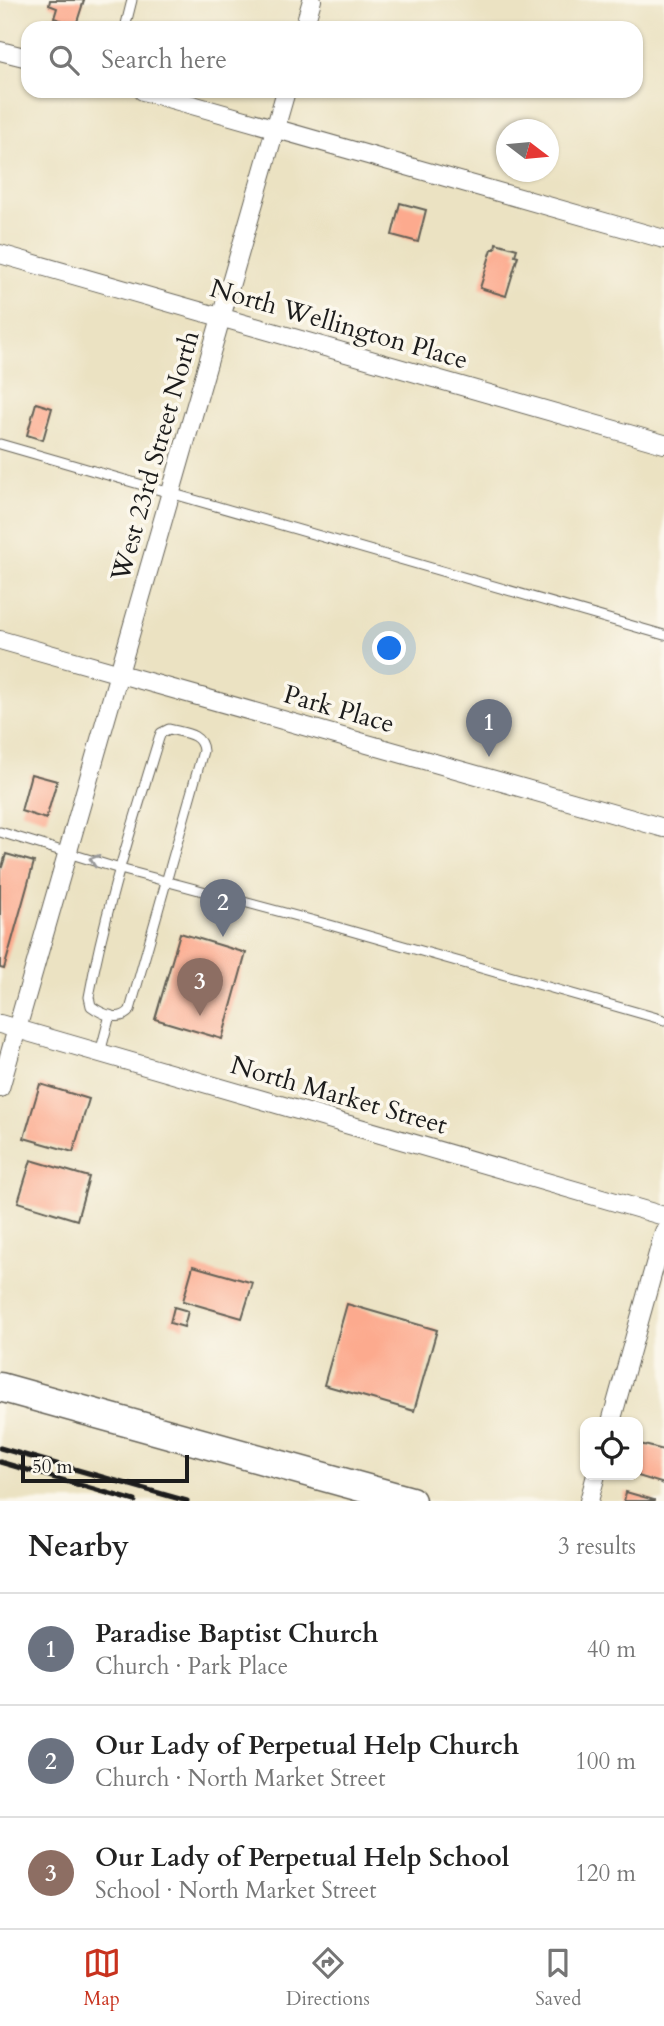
<!DOCTYPE html>
<meta charset="utf-8">
<style>
:root{--surface:#fff;--page:#f6f6f6;--text:#222;--muted:#767676;--line:#e0e0e0;--accent:#c8321e}
body{margin:0;font-family:Cardo,serif;background:var(--page);color:var(--text)}
.controls{position:absolute;right:21px;bottom:21px;display:grid;overflow:hidden;border-radius:14px;box-shadow:0 2px 5px #0004}
.controls button{width:63px;height:63px;display:grid;place-items:center;padding:0;border:0;border-bottom:2px solid var(--line);background:var(--surface);color:var(--text);font:35px sans-serif}
.compass{position:absolute;left:496px;top:119px;width:63px;height:63px;border-radius:50%;background:var(--surface);box-shadow:0 2px 5px #0004;rotate:106deg}
.scale{position:absolute;left:21px;bottom:18px;width:168px;box-sizing:border-box;padding-left:7px;border:4px solid #1c1c1c;border-top:0;font-size:19px;line-height:24px;white-space:nowrap;color:#1c1c1c;-webkit-text-stroke:5px #fbf7ec;paint-order:stroke}
.you{position:absolute;left:390px;top:649px;width:24px;height:24px;margin:-18px;border:5px solid #fff;border-radius:50%;background:#1a73e8;box-shadow:0 0 0 10px #1a73e833}
.badge{display:grid;place-items:center;width:46px;height:46px;border-radius:50%;background:var(--accent);color:#fff;font-size:23px;font-weight:700}
.pin{position:absolute;translate:-50% -58px;filter:drop-shadow(0 2px 4px #0008)}
.pin::after{content:'';position:absolute;top:37px;width:24px;height:21px;background:inherit;clip-path:polygon(0 0,100% 0,50% 100%)}
.list{margin:0;padding:0;list-style:none}
h2{display:flex;justify-content:space-between;align-items:center;height:91px;margin:0;padding:0 28px;font-size:30px}
h2 small{font-size:23px;font-weight:400;color:var(--muted)}
.list li{display:grid;grid-template-columns:46px 1fr auto;gap:21px;align-items:center;box-sizing:border-box;height:112px;padding:0 28px;border-top:2px solid var(--line)}
.list b{display:block;font-size:26px;white-space:nowrap}
.list p{margin:0;font-size:23px;white-space:nowrap;color:var(--muted)}
.list em{font-size:23px;font-style:normal;color:var(--muted)}
.icon{flex:none;width:38px;height:38px;fill:none;stroke:currentColor;stroke-width:2;stroke-linecap:round;stroke-linejoin:round}
.map{position:relative;flex:none;width:664px;height:1501px;overflow:hidden}
.search{position:absolute;background:var(--surface);box-shadow:0 2px 5px #0004;left:21px;right:21px;top:21px;height:77px;display:flex;align-items:center;gap:18px;box-sizing:border-box;padding:0 24px;border-radius:21px;color:var(--muted);font-size:26px}
.sheet{height:427px;background:var(--surface)}
nav{display:flex;justify-content:space-around;align-items:center;box-sizing:border-box;height:98px;border-top:2px solid var(--line);background:var(--surface);font-size:19px;color:var(--muted)}
nav a{display:grid;justify-items:center;gap:4px}
nav .on{color:var(--accent)}
.map>svg:first-child{display:block}
.building{fill:#fcaa8e}
.lines{fill:none;stroke-linecap:round;stroke-linejoin:round}
.lane-casing{stroke:#646156;stroke-width:11}
.street-casing{stroke:#646156;stroke-width:20}
.primary-casing{stroke:#646156;stroke-width:31}
.lane{stroke:#fff;stroke-width:9}
.street{stroke:#fff;stroke-width:18}
.primary{stroke:#fff;stroke-width:28}
.rail{stroke:#1c1c1c;stroke-width:5}
.oneway{stroke:#999}
.labels{text-anchor:middle;dominant-baseline:central;stroke-width:7;stroke-linejoin:round;paint-order:stroke}
.street-label{font-size:26px;fill:#1c1c1c;stroke:#fbf7ec}
</style>
<div class="map">
<svg width="664" height="1501" viewBox="0 0 664 1501">
<rect width="100%" height="100%" fill="#fbf7ec"/>
<filter id="ink" filterUnits="userSpaceOnUse"><feTurbulence type="fractalNoise" baseFrequency=".0143" numOctaves="2"/><feDisplacementMap in="SourceGraphic" scale="14" xChannelSelector="R" yChannelSelector="G"/><feConvolveMatrix kernelMatrix="1 2 1 2 8 2 1 2 1" color-interpolation-filters="sRGB"/></filter>
<filter id="wash" filterUnits="userSpaceOnUse"><feTurbulence type="fractalNoise" baseFrequency=".00686" numOctaves="4" result="noise"/><feDisplacementMap in="SourceGraphic" scale="28" xChannelSelector="R" yChannelSelector="G"/><feGaussianBlur stdDeviation="1.57" result="paint"/><feColorMatrix in="noise" values="0 0 0 0 0 0 0 0 0 0 0 0 0 0 0 0 0 1.4 0 .05"/><feComposite in="paint" operator="in"/></filter>
<g filter="url(#wash)">
<rect width="100%" height="100%" fill="#ebe2c2"/>
<g id="blocks">
<g class="building">
<polygon points="50,0 84,0 76,25 54,18 57,8 49,5"/>
<polygon points="400,203 426,210 418,242 392,235"/>
<polygon points="496,243 517,249 515,255 518,256 506,296 480,288 492,249 495,249"/>
<polygon points="36,403 52,408 43,440 27,435"/>
<polygon points="31,774 57,781 46,819 21,811"/>
<polygon points="6,854 34,862 4,969 0,968 0,866 2,867"/>
<polygon points="180,933 246,953 222,1039 155,1019"/>
<polygon points="40,1084 89,1099 73,1152 24,1138"/>
<polygon points="31,1160 89,1177 77,1220 18,1202"/>
<polygon points="193,1266 253,1283 242,1318 183,1301"/>
<polygon points="347,1304 437,1330 414,1411 324,1385"/>
<polygon points="174,1307 188,1311 184,1327 170,1323"/>
<polygon points="640,1444 664,1450 664,1484 638,1476"/>
<polygon points="626,1492 654,1500 654,1501 624,1501"/>
</g>
</g>
</g>
<g filter="url(#ink)">
<use href="#blocks" fill-opacity="0" stroke="#646156" stroke-width="2"/>
<g class="lines">
<defs>
<g id="lane">
<polyline points="125,28 132,0"/>
<polyline points="0,444 664,635"/>
<path d="M 169,729 C 184,733 202,733 203,751 L 130,1010 C 120,1023 102,1014 91,1006 L 89,997 C 105,909 133,824 159,738 L 161,733 Z"/>
<polyline points="0,832 120,869 330,925 664,1020"/>
<polyline points="100,1053 110,1015"/>
</g>
<g id="street">
<polyline points="304,28 312,0"/>
<polyline points="0,51 28,58"/>
<polyline points="143,91 664,239"/>
<polyline points="0,254 664,444"/>
<polyline points="0,640 664,828"/>
<polyline points="0,1024 664,1216"/>
<polyline points="0,1088 286,91"/>
<polyline points="611,1422 664,1232"/>
<polyline points="589,1501 596,1475"/>
</g>
<polyline id="primary" points="0,1387 411,1501"/>
</defs>
<use href="#lane" class="lane-casing"/>
<use href="#street" class="street-casing"/>
<use href="#primary" class="primary-casing"/>
<use href="#lane" class="lane"/>
<use href="#street" class="street"/>
<use href="#primary" class="primary"/>
<g class="rail">
<polyline points="0,1448 187,1501"/>
<polyline points="0,1462 135,1501"/>
</g>
</g>
<defs><path id="oneway-chevron" d="M-2-3.5L2.5 0L-2 3.5" fill="none" stroke-width="1.6" stroke-linecap="round" stroke-linejoin="round" transform="scale(1.75)"/></defs>
<use class="oneway" href="#oneway-chevron" transform="translate(94 860) rotate(-161)"/>
</g>
<g class="labels">
<g class="street-label">
<text transform="translate(339 324) rotate(16)">North Wellington Place</text>
<text transform="translate(155 456) rotate(-74)">West 23rd Street North</text>
<text transform="translate(339 709) rotate(16)">Park Place</text>
<text transform="translate(339 1095) rotate(16)">North Market Street</text>
</g>
</g>
</svg>
<div class="controls">
<button><svg class="icon" aria-label="locate" viewBox="0 0 24 24"><circle cx="12" cy="12" r="6"/><path d="M12 2v4M12 18v4M2 12h4M18 12h4"/></svg></button>
</div>
<svg class="compass" viewBox="-18 -18 36 36"><path d="M0-13l5 13h-10z" fill="#e53935"/><path d="M0 13l5-13h-10z" fill="#767676"/></svg>
<div class="scale">50 m</div>
<div class="you"></div>
<div class="pin badge" style="left:489px;top:757px;background:#6b7280">1</div>
<div class="pin badge" style="left:223px;top:937px;background:#6b7280">2</div>
<div class="pin badge" style="left:200px;top:1016px;background:#8d6e63">3</div>
<div class="search"><svg class="icon" aria-label="search" viewBox="0 0 24 24"><circle cx="10" cy="10" r="6"/><path d="M15 15l6 6"/></svg>Search here</div>
</div>
<section class="sheet">
<h2>Nearby<small>3 results</small></h2>
<ul class="list">
<li><span class="badge" style="background:#6b7280">1</span><div><b>Paradise Baptist Church</b><p>Church · Park Place</p></div><em>40 m</em></li>
<li><span class="badge" style="background:#6b7280">2</span><div><b>Our Lady of Perpetual Help Church</b><p>Church · North Market Street</p></div><em>100 m</em></li>
<li><span class="badge" style="background:#8d6e63">3</span><div><b>Our Lady of Perpetual Help School</b><p>School · North Market Street</p></div><em>120 m</em></li>
</ul>
</section>
<nav>
<a class="on"><svg class="icon" aria-label="map" viewBox="0 0 24 24"><path d="M3 6l6-2 6 2 6-2v14l-6 2-6-2-6 2zM9 4v14M15 6v14"/></svg>Map</a>
<a><svg class="icon" aria-label="directions" viewBox="0 0 24 24"><path d="M12 3l9 9-9 9-9-9zM9 14v-3h6M13 9l2 2-2 2"/></svg>Directions</a>
<a><svg class="icon" aria-label="saved" viewBox="0 0 24 24"><path d="M7 4h10v16l-5-4-5 4z"/></svg>Saved</a>
</nav>
